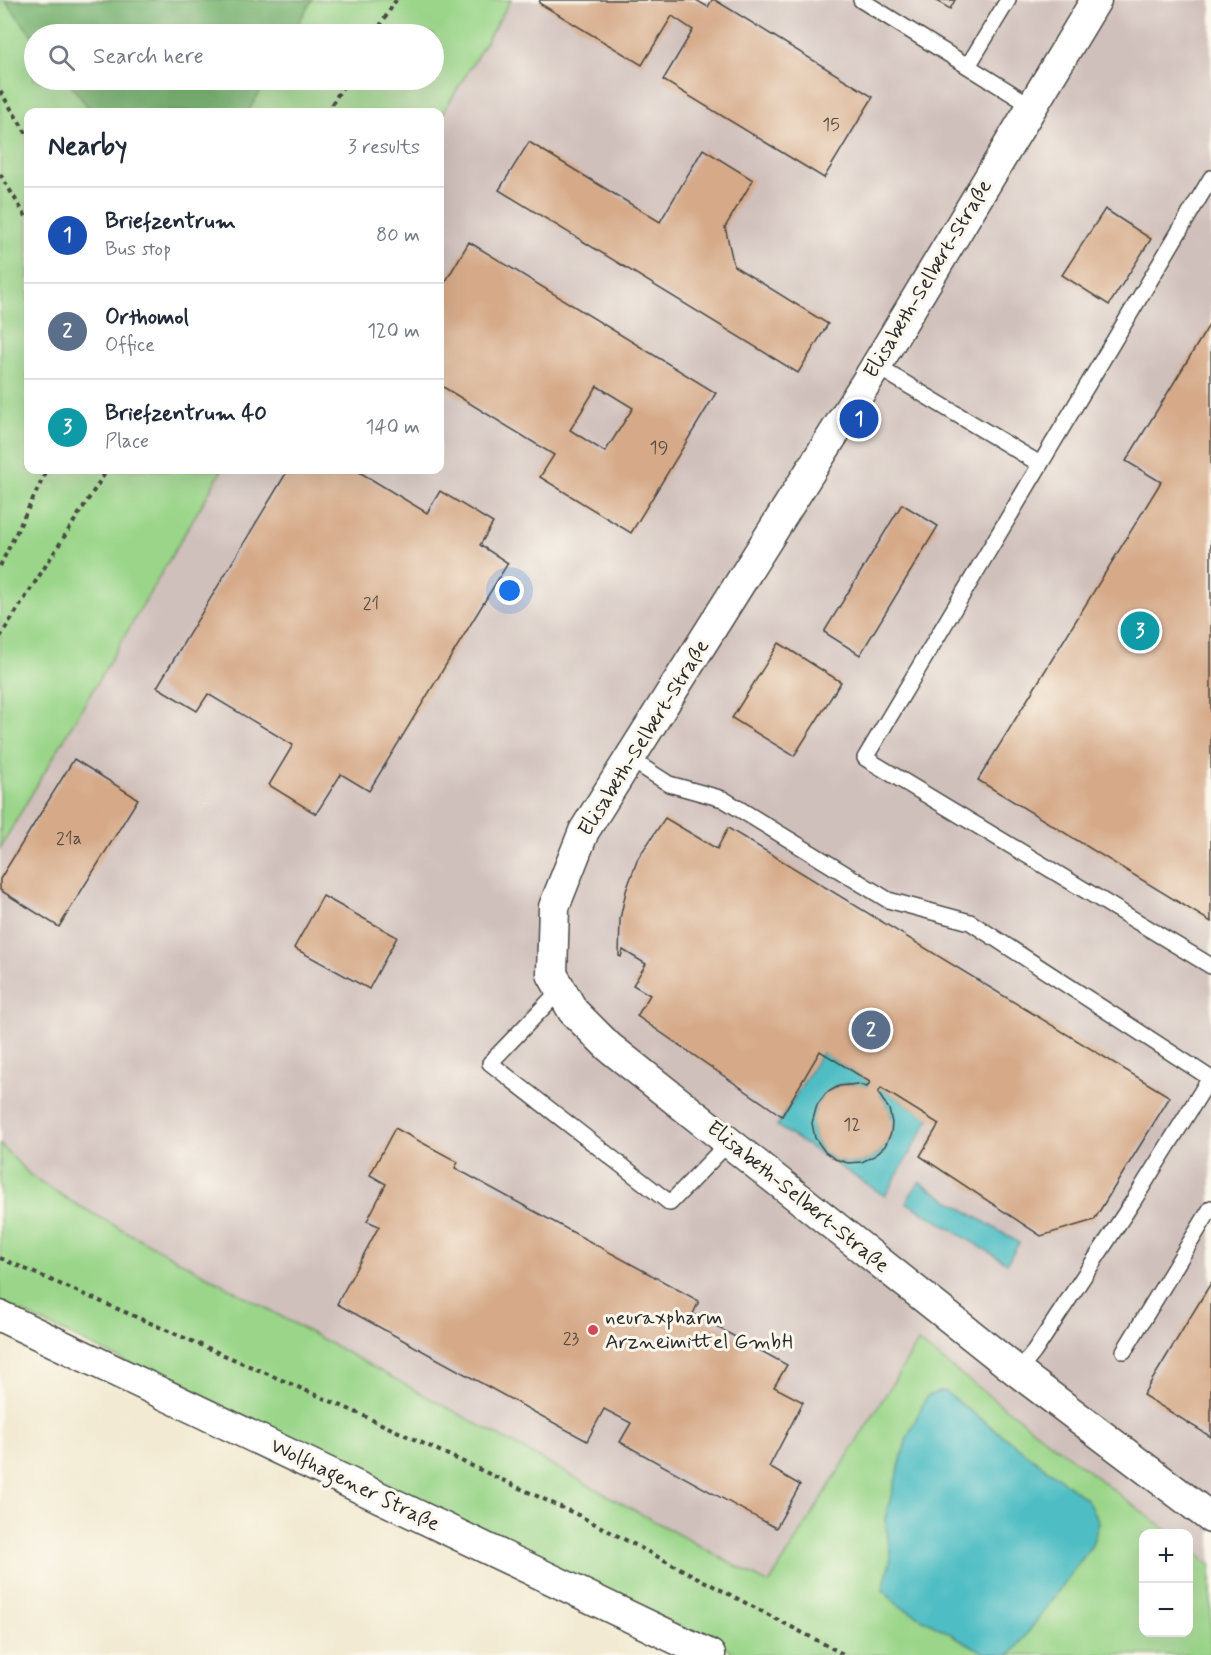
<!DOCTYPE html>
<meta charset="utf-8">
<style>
:root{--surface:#fff;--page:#f6f6f7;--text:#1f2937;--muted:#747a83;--line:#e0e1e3;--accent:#1a73e8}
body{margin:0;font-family:Mynerve,sans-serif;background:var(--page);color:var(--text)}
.controls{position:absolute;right:18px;bottom:18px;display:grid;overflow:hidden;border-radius:12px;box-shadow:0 6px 24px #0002}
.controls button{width:54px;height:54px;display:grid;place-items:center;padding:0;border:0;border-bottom:2px solid var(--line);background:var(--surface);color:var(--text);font:30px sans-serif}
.you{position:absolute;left:510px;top:591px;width:21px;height:21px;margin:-15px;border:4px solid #fff;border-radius:50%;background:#1a73e8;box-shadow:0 0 0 9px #1a73e833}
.badge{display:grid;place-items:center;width:39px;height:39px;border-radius:50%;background:var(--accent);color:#fff;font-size:20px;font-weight:700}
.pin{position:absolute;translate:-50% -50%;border:3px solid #fff;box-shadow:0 2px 6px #0006}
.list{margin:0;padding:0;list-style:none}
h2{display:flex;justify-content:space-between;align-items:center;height:78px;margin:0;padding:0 24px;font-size:26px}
h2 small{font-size:20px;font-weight:400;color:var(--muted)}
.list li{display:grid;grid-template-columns:39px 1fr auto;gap:18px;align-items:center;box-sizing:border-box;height:96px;padding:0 24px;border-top:2px solid var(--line)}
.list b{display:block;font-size:22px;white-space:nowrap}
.list p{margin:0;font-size:20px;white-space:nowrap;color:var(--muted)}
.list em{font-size:20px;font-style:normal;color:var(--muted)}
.icon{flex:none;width:33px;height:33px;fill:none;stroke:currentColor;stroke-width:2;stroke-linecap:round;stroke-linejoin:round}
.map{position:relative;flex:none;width:1211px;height:1655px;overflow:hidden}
.search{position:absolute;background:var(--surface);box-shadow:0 6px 24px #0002;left:24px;top:24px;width:420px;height:66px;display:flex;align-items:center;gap:15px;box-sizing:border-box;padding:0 21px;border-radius:33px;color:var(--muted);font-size:22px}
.panel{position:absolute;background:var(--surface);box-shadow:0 6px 24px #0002;left:24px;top:108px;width:420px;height:366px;border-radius:12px}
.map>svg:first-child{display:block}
.industrial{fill:#d0c0bc;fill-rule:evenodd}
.green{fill:#9ad589;stroke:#62805a;stroke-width:1.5;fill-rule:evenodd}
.forest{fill:#7bb675;stroke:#537050;stroke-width:1.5}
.water{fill:#4fbec4;stroke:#3d7478;stroke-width:1.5}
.building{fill:#d6aa89;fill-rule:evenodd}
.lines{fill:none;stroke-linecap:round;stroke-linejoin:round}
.service-casing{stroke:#494844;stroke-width:18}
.minor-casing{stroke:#494844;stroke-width:33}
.path{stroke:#494844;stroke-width:4;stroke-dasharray:4.5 4.5;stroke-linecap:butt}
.service{stroke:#fff;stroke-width:15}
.minor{stroke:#fff;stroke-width:30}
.poi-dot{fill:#d1495b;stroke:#fbf7ec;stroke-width:2}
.labels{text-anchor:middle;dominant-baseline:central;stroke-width:6;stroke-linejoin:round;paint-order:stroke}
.number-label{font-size:18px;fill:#564b42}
.street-label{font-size:21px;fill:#2b2b2b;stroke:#fbf7ec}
.poi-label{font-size:21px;fill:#2b2b2b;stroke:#fbf7ec;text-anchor:start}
</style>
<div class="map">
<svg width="1211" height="1655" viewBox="0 0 1211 1655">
<rect width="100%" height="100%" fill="#fbf7ec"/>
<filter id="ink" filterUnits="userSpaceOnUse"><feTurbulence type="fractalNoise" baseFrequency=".0167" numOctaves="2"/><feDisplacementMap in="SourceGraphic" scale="12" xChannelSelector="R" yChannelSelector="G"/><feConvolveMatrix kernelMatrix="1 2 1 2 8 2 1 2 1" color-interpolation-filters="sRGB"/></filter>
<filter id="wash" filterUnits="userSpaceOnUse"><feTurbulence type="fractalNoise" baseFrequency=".008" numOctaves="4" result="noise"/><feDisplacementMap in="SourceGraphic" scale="24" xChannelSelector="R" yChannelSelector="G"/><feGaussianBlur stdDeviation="1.35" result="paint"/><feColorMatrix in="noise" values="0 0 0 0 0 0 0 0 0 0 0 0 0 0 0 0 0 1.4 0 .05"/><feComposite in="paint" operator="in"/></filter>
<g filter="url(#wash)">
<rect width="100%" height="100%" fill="#f2ead2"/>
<path class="industrial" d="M 511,0 L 1211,0 L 1211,1655 L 899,1655 L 72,1202 L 30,1175 L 0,1144 L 0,848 L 222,470 L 440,470 L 440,118 ZM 1144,1534 L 1188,1534 L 1188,1632 L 1144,1632 Z"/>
<g class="green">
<path d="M 0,0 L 511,0 L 440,118 L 440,112 L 28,112 L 28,470 L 222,470 L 0,848 ZM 34,34 L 434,34 L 434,80 L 34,80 Z"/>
<polygon points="0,1144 30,1175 72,1202 769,1584 918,1342 1170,1533 1144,1534 1144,1632 1188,1632 1189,1548 1211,1565 1211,1655 1008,1655 1015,1650 1092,1545 1099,1522 1086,1499 944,1391 927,1396 907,1438 885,1519 891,1558 883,1590 898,1605 985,1653 998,1655 739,1655 0,1302"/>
</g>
<g class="forest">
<polygon points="5,0 312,0 292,34 34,34 34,38"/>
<polygon points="67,80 267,80 248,112 92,112"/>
</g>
<g class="water">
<path d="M 822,1052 L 870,1082 L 867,1087 C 813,1066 788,1153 847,1163 C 859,1165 872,1160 881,1151 C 897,1134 894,1109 878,1093 L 881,1088 L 930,1118 L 885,1196 L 777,1126 Z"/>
<polygon points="919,1182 1019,1243 1007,1263 906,1202"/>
<polygon points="944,1391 1086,1499 1099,1522 1092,1545 1015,1650 1008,1655 985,1653 898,1605 883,1590 891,1558 885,1519 907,1438 927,1396"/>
</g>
<g id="blocks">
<g class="building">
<polygon points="540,0 696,0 708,7 712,0 715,0 873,97 824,178 663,80 693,30 672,16 642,65 539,3"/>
<polygon points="935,0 955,0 950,9"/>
<polygon points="529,142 660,222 703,149 753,180 725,227 734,266 828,324 798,373 499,190"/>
<polygon points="1105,209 1151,239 1109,305 1062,275"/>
<path d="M 469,242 L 716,393 L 631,533 L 540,477 L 554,455 L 440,385 L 440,291 ZM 597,386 L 633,408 L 605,452 L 570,430 Z"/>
<polygon points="1211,322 1211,922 978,780 1161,482 1126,461"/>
<polygon points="288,470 356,470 427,513 440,491 493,523 480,545 508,563 369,791 341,774 316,814 269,785 293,745 208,694 197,711 157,687"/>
<polygon points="902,504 938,526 860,655 824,632"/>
<polygon points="779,643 841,682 794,756 732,718"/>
<polygon points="74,759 138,799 59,927 0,890 0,879"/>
<polygon points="665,818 717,849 728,828 1170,1097 1094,1220 1041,1236 920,1156 939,1124 881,1088 878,1093 889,1109 892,1123 891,1133 885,1146 874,1156 862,1162 848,1163 835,1159 825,1152 815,1138 812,1123 817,1105 826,1093 839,1086 858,1084 867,1087 870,1082 820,1051 782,1116 637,1016 650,995 633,985 646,964 623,950 621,957 619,956 620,919 626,891 638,858"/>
<polygon points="323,896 397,937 369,989 294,948"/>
<polygon points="395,1128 458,1162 455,1168 699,1301 693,1314 787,1365 774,1387 803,1402 769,1467 800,1485 776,1528 620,1442 631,1423 604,1409 587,1441 337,1304 379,1226 367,1221 386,1184 370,1175"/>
<polygon points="1211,1283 1211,1437 1143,1395"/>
</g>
</g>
</g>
<g filter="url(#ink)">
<use href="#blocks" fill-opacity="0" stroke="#494844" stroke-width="1.5"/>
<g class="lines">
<defs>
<g id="service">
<polyline points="861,0 1032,106"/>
<polyline points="968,66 1008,0"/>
<polyline points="1211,178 865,758 1211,966"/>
<polyline points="876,366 1040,464"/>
<polyline points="630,759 669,784 723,799 888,900 970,922 1210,1078 1132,1203 1034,1352 1018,1372"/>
<polyline points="561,989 490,1063 670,1203 729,1142"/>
<polyline points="1124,1351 1211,1208"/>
</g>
<g id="minor">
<polyline points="1096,0 867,381 584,831 554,907 552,974 573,1011 609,1047 1018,1372 1211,1518"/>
<polyline points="0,1316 710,1655"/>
</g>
</defs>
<use href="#service" class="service-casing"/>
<use href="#minor" class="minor-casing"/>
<g class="path">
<polyline points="375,34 396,0"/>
<polyline points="0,91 28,136"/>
<polyline points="327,112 347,80"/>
<polyline points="0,174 28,220"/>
<polyline points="0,566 47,470"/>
<polyline points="0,637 107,470"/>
<polyline points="0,1258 351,1410 578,1515 845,1655"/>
</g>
<use href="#service" class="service"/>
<use href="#minor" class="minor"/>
</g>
</g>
<circle class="poi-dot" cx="593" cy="1330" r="6"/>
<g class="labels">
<g class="number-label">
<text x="831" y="125">15</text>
<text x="659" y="448">19</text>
<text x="371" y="604">21</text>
<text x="69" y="839">21a</text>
<text x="852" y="1125">12</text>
<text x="571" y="1339">23</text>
</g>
<g class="street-label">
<text transform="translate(928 279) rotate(-59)">Elisabeth-Selbert-Straße</text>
<text transform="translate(644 738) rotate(-58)">Elisabeth-Selbert-Straße</text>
<text transform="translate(798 1197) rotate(39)">Elisabeth-Selbert-Straße</text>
<text transform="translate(355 1485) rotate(26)">Wolfhagener Straße</text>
</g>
<g class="poi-label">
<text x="605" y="1318">neuraxpharm<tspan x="605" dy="24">Arzneimittel GmbH</tspan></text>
</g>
</g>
</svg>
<div class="controls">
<button>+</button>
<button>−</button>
</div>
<div class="you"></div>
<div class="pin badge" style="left:859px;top:419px;background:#1a4fb4">1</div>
<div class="pin badge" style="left:871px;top:1030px;background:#5c6f8a">2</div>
<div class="pin badge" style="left:1140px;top:631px;background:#0f9aa8">3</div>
<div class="search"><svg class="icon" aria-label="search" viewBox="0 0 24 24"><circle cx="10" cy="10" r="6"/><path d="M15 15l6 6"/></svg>Search here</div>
<section class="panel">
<h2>Nearby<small>3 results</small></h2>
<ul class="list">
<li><span class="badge" style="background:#1a4fb4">1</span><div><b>Briefzentrum</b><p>Bus stop</p></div><em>80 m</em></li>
<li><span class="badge" style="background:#5c6f8a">2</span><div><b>Orthomol</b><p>Office</p></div><em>120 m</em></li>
<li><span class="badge" style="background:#0f9aa8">3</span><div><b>Briefzentrum 40</b><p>Place</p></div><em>140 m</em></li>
</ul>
</section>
</div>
